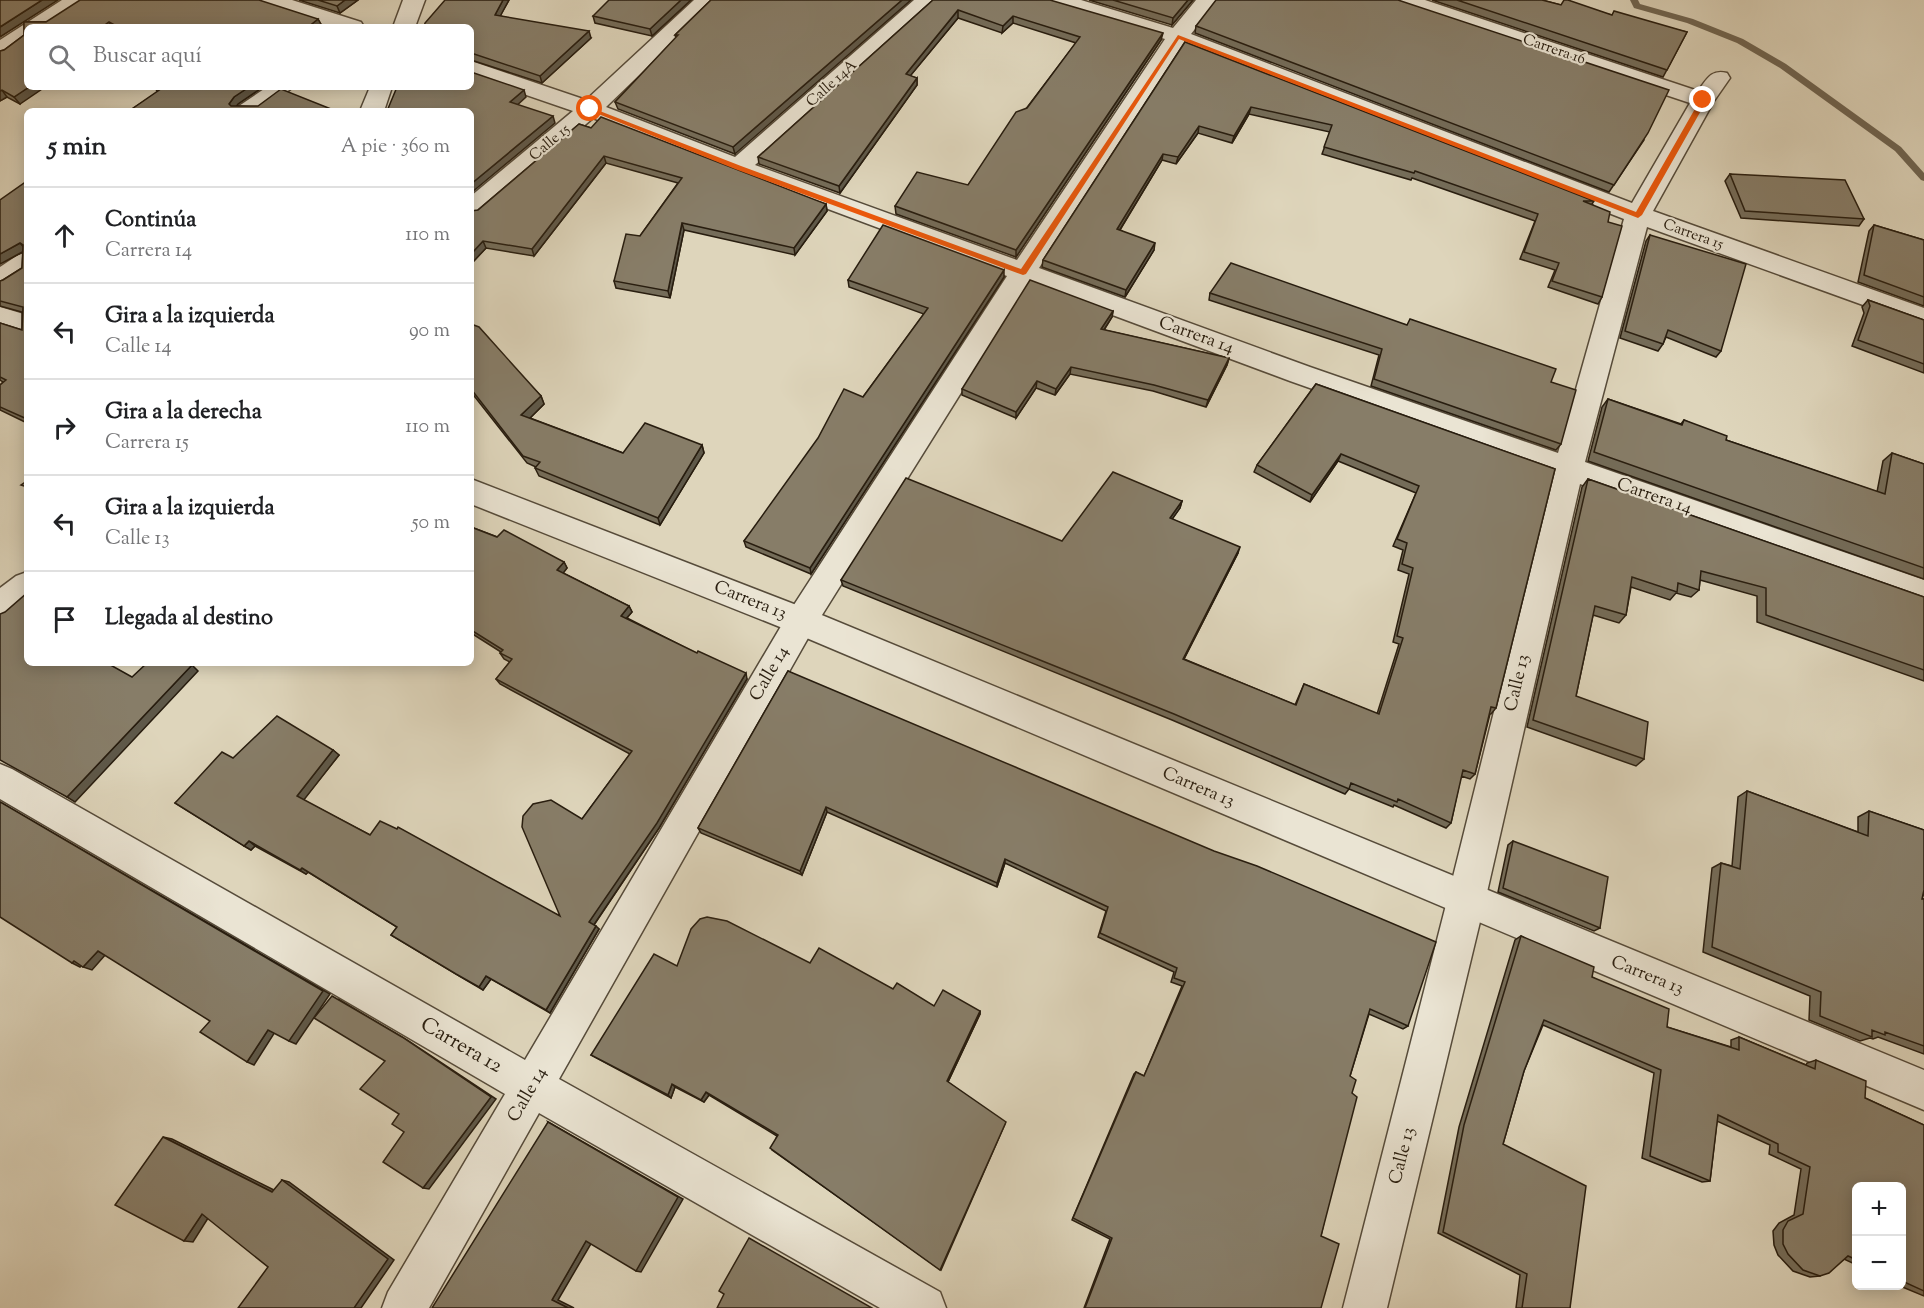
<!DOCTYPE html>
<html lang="es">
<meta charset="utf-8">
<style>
:root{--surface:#fff;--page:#f6f6f6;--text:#202124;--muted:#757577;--line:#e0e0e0}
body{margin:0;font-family:"Sorts Mill Goudy",serif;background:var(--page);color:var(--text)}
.controls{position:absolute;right:18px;bottom:18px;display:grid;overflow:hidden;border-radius:9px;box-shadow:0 3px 15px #0003}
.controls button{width:54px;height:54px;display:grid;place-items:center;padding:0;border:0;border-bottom:2px solid var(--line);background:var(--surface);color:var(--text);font:30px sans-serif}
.stop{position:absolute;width:18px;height:18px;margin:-14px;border:4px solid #ea580c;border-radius:50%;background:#fff}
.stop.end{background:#ea580c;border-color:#fff;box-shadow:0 2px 6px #0008}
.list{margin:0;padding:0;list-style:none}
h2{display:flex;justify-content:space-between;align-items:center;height:78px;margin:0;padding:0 24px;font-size:26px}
h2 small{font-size:20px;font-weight:400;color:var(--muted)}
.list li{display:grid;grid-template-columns:39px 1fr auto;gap:18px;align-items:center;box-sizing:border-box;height:96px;padding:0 24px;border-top:2px solid var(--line)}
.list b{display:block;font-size:22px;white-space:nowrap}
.list p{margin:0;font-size:20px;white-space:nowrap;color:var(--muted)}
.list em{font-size:20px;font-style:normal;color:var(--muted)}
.icon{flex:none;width:33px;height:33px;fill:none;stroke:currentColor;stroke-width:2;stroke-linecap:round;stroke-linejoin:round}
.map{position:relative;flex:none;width:1924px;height:1308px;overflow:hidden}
.search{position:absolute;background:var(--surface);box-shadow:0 3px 15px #0003;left:24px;top:24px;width:450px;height:66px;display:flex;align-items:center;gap:15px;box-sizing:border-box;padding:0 21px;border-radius:9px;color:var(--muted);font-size:22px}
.panel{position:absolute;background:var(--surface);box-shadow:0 3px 15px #0003;left:24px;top:108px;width:450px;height:558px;border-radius:9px}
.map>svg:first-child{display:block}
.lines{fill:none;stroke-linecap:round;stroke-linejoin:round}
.stream{fill:#706653;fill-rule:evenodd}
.minor-casing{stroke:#564b3a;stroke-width:3}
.tertiary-casing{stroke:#564b3a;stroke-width:3}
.minor{fill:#eae4d3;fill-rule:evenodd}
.tertiary{fill:#eae4d3;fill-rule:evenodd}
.wall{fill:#746c59;stroke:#281d0f;stroke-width:1.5}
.shaded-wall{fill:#5e5849;stroke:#281d0f;stroke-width:1.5}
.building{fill:#877d68;stroke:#281d0f;stroke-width:1.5}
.route{fill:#ea580c}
.labels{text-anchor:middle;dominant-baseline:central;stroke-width:4.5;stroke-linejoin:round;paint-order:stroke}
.far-street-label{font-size:15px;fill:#281d0f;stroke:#eae4d3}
.street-label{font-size:18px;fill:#281d0f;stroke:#eae4d3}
.near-street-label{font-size:21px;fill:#281d0f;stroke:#eae4d3}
</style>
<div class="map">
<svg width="1924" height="1308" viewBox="0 0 1924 1308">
<rect width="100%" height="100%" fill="#ded5bb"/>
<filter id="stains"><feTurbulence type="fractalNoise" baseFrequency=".00333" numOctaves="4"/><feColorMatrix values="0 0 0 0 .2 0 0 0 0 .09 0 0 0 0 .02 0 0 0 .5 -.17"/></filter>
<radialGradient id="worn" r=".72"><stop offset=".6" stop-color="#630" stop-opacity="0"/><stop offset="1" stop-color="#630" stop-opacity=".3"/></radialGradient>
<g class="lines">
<polygon class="stream" points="1630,0 1638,0 1640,4 1693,19 1743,39 1786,64 1901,147 1924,173 1924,181 1921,180 1895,151 1780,68 1737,43 1687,23 1634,8"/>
<defs>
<g id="minor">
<polygon points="62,0 87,0 84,5 50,27 27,27 27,42 8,55 0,57 0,40"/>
<polygon points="260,0 292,0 361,22 364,27 331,27 263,5"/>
<path d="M 694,0 L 717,0 L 606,107 L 735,157 L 914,0 L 938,0 L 755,165 L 1017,260 L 1165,39 L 1050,5 L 1047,0 L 1081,0 L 1173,28 L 1196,0 L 1218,0 L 1191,34 L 1632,203 L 1690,103 L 1396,5 L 1393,0 L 1425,0 L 1698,91 C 1707,79 1711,69 1727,73 L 1730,78 L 1714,101 L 1653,211 L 1924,308 L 1924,327 L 1647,227 L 1585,462 L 1924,580 L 1924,606 L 1580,484 L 1485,901 L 1387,1308 L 1343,1308 L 1447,901 L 1553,474 L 1290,381 L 1029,284 L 812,631 L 559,1079 L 940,1292 L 946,1308 L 880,1308 L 539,1113 L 429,1308 L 382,1308 L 388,1292 L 505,1094 L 0,799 L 0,764 L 12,769 L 525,1060 L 790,611 L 1007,276 L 729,172 L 593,118 L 480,215 L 471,217 L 471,196 L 573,111 L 471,76 L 471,61 L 586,100 ZM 1183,46 L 1624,219 L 1558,453 L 1310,367 L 1039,268 Z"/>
<polygon points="267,87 293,87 262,111 235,111 239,106"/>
<polygon points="27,252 27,273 9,285 0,288 0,267 18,255"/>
<polygon points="0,307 27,315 27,335 0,326"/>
<polygon points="27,572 27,604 11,616 0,620 0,588 16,576"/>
</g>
<g id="tertiary">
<polygon points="403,0 425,0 415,27 393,27"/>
<polygon points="370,87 392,87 384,111 360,111"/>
<polygon points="471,479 812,611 1924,1070 1924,1110 790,631 471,504"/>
</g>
</defs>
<use href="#minor" class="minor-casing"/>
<use href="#tertiary" class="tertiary-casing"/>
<use href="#minor" class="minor"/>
<use href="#tertiary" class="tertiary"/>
</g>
<g class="wall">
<polygon points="299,0 358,0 340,13"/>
<polygon points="445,0 509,0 500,16 591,38 542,83 471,60 471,27"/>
<polygon points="691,0 652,36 595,23 593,16"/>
<polygon points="711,0 735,154 618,109 615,102 676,38 675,35"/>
<polygon points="933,0 1161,40 1016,257 896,214 895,206 968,185 1076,43 1013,23 1002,33 958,18 910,76 917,78 917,85 840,193 759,164 758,157"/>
<polygon points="1089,0 1193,0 1172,25"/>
<polygon points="1432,0 1542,0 1561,5 1612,15 1687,32 1663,77"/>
<polygon points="318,19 322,26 321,27 27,27 20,104 7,97 0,101 0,51 4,50 24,35 24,22"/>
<polygon points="1196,26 1644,140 1609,192 1195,33"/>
<polygon points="1185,42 1594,201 1592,204 1608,222 1602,297 1598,304 1548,287 1555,270 1520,259 1535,221 1412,178 1411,180 1322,154 1330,132 1249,114 1232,143 1198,133 1176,164 1162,160 1120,230 1154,250 1125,297 1042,267 1043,260"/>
<polygon points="154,87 263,87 238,104 236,106 336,111 129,111 158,92"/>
<polygon points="579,124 826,204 827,211 795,255 684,230 670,298 616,288 614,281 640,236 678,183 606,163 534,256 486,248 471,264 478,210"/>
<polygon points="1730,174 1864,219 1859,226 1741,218 1725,181"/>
<polygon points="27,181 27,423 0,410 0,385 3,382 0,380 0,323 22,330 22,312 0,306 0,281 3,280 22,268 23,252 0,264"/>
<polygon points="1874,225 1924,240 1924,306 1858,282 1869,231"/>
<polygon points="1650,235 1721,351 1716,357 1666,337 1663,344 1658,351 1620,338 1646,241"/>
<polygon points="1004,277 811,574 746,547 744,541 863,397 924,314 849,287 848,280"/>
<polygon points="1210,293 1407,325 1551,382 1561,444 1556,450 1371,386 1379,355 1209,300"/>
<polygon points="1868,300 1924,320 1924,373 1852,346 1864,313 1862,307"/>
<polygon points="1113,311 1112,317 1104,330 1229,358 1227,365 1206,407 1153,391 1070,374 1055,395 1036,388 1016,418 962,395 962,389"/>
<polygon points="471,324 541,396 544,404 530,418 623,453 702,445 704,453 660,525 539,476 535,468 536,467 527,463 471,392"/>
<polygon points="1316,384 1555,469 1496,708 1491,714 1490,714 1475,774 1470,779 1461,776 1451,823 1446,828 1394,805 1393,807 1349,789 1345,794 1172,720 843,586 841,580 1062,541 1182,501 1180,508 1172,519 1238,553 1184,659 1295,705 1304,684 1377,714 1399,644 1393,642 1409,574 1398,570 1403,550 1393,546 1416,493 1338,461 1310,502 1254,472 1257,465"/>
<polygon points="1608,399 1681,424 1684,420 1726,440 1877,492 1883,461 1892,453 1924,464 1924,579 1588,461 1602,407"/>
<polygon points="1588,479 1924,597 1924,681 1757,622 1757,596 1700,580 1699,590 1691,597 1676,593 1670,600 1631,587 1626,615 1619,623 1593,615 1576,696 1644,759 1636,766 1527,727 1582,487"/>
<polygon points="471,527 564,562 567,568 563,573 629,606 632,612 627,618 747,679 659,828 594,925 599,929 550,1013 491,979 483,990 461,977 391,935 397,927 308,872 306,874 255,846 251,850 175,803 233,758 333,750 339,755 303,800 370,835 560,916 582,819 630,754 500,684 496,679 510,662 504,659 500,653 501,652 471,633"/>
<polygon points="788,671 1408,1026 1403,1029 1369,1014 1350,1076 1352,1093 1321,1236 1321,1308 1084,1308 1110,1239 1072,1220 1134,1074 1136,1072 1144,1076 1182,986 1171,982 1174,972 1098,937 1106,911 1005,863 997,887 827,812 802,875 701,833 698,828"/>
<polygon points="1747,791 1858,832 1858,817 1869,811 1924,830 1924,893 1922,899 1924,899 1924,1054 1878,1037 1873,1039 1870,1038 1860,1041 1809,1020 1810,996 1703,952 1712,868 1721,863 1732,866 1738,797"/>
<polygon points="1513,841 1600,928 1594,931 1498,892 1508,845"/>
<polygon points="1521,936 1592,977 1667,1027 1731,1047 1731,1040 1739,1037 1806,1065 1807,1063 1816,1060 1865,1098 1924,1125 1924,1296 1900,1286 1902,1286 1902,1186 1857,1186 1857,1265 1844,1259 1820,1276 1810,1277 1793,1271 1778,1255 1774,1245 1773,1231 1779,1223 1794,1215 1801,1169 1769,1154 1770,1145 1717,1121 1710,1181 1702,1182 1642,1158 1654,1073 1543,1025 1524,1071 1503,1144 1570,1308 1516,1308 1520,1275 1438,1233 1459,1127 1515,940"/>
<polygon points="810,963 893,989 934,1006 980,1011 980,1014 948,1082 1005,1124 941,1270 772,1150 777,1136 709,1095 704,1102 675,1087 671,1098 591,1055 677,966"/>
</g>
<g class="shaded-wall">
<polygon points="42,0 58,0 0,37 0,27"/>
<polygon points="345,0 358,0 340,13 337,6"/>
<polygon points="503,0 509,0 497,22 495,15"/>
<polygon points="681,0 691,0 652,36 650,29"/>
<polygon points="902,0 911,0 735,154 733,147"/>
<polygon points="1188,0 1193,0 1172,25 1173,18"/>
<polygon points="958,10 958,18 906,81 906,74"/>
<polygon points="1013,16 1013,23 1002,33 1003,26"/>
<polygon points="318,19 322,26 321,27 308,27"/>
<polygon points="109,22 112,27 102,27"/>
<polygon points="589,31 591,38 542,83 540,76"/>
<polygon points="1163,33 1161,40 1016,257 1016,250"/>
<polygon points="917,78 917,85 840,193 839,186"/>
<polygon points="29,87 45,87 20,104 14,97"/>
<polygon points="249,87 263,87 238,104 233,111 229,104 234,97"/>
<polygon points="2,90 7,97 0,101 0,91"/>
<polygon points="524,90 526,97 513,109 510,102"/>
<polygon points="1251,107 1249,114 1232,143 1234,136"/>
<polygon points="553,116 555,123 471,193 471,184"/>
<polygon points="1199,126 1198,133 1176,164 1178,157"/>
<polygon points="1163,154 1162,160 1116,236 1117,229"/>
<polygon points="604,156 606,163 534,256 532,249"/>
<polygon points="826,204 827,211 795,255 794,248"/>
<polygon points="682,223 684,230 670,298 668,291"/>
<polygon points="483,241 486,248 471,264 471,254"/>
<polygon points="20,243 26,250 0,264 0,254"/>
<polygon points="1155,243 1154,250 1125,297 1126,290"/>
<polygon points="1004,270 1004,277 811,574 810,568"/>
<polygon points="1113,311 1112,317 1100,336 1101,329"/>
<polygon points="1229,358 1227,365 1206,407 1208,400"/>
<polygon points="1071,367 1070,374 1055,395 1056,389"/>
<polygon points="1037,381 1036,388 1016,418 1016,412"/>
<polygon points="541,396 544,404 525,423 521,415"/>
<polygon points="702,445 704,453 660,525 658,518"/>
<polygon points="1341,454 1338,461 1310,502 1312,495"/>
<polygon points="1182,501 1180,508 1168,525 1170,518"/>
<polygon points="1240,547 1238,553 1181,665 1183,659"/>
<polygon points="564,562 567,568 561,576 557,570"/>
<polygon points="629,606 632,612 624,621 621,616"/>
<polygon points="192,665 198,671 75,802 67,797"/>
<polygon points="746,673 747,679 659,828 593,926 589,922"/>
<polygon points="333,750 339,755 303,801 297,796"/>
<polygon points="0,802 330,994 296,1044 289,1041"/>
<polygon points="826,807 827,812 802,875 800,871"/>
<polygon points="249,841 255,846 251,850 244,846"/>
<polygon points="1005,859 1005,863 997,887 997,883"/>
<polygon points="302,868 308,872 306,874 300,870"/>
<polygon points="596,926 599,929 550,1013 546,1010"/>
<polygon points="98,951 106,954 92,970 83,967"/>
<polygon points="74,961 83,964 80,967 72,963"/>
<polygon points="486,976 491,979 483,990 479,987"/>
<polygon points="338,999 407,1040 496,1099 429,1189 423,1188 491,1097"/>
<polygon points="980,1011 980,1014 947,1084 947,1081"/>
<polygon points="268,1030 275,1032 254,1065 247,1062"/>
<polygon points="672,1084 675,1087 671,1098 668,1095"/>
<polygon points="706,1092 709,1095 704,1102 701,1100"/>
<polygon points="548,1122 683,1199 641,1272 636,1271"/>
<polygon points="163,1137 172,1139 280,1193 272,1192"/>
<polygon points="282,1180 289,1182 394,1260 361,1308 354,1308"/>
<polygon points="202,1214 210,1215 193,1242 184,1241"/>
<polygon points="586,1241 592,1242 558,1300 574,1308 568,1308 552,1300"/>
</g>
<g class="building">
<polygon points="0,0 42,0 0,27"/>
<polygon points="80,0 259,0 318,19 308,27 118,27 109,22 102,27 27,27 27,87 29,87 14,97 2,90 0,91 0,51 4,50 24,35 24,22 46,22"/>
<polygon points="318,0 345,0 337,6"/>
<polygon points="445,0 503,0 495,15 589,31 540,76 471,53 471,27 424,27 425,23"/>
<polygon points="609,0 681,0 650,29 593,16"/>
<polygon points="711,0 902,0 733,147 615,102 678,35 675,35"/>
<polygon points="933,0 1050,0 1163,33 1016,250 895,206 917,172 968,185 1016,112 1027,108 1080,37 1013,16 1003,26 958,10 906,74 917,78 839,186 758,157"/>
<polygon points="1113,0 1188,0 1173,18"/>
<polygon points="1216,0 1398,0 1669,90 1648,133 1614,185 1196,26"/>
<polygon points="1457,0 1542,0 1561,5 1564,0 1568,0 1612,15 1614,11 1687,32 1667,70"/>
<polygon points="1185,42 1594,201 1583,201 1610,212 1608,222 1622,226 1602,297 1552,281 1559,263 1524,252 1538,214 1415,171 1414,173 1324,147 1332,125 1251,107 1234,136 1199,126 1178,157 1163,154 1117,229 1155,243 1126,290 1043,260"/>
<polygon points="471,72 524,90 510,102 553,116 471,184 471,111 387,111 397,87 471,87"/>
<polygon points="158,87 249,87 234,97 229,104 231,106 258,106 281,89 336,111 129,111 162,88"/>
<polygon points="601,117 826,204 794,248 682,223 668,291 614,281 626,234 640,236 682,178 604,156 532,249 483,241 471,254 471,211 478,210 579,124 591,128"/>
<polygon points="1730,174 1845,180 1864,219 1745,211"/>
<polygon points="27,181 27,419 0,407 0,385 6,380 0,377 0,323 22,330 23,307 0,301 0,281 3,280 22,268 23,245 20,243 0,254 0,200"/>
<polygon points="883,225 1004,270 810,568 744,541 818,438 844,389 863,397 928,308 848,280"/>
<polygon points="1874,225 1924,240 1924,297 1864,275"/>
<polygon points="1650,235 1746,264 1721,351 1668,330 1663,344 1625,331"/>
<polygon points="1231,263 1407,325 1410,319 1556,369 1551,382 1576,390 1561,444 1374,379 1382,349 1210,293"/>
<polygon points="1030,280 1113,311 1101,329 1229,358 1208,400 1154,385 1071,367 1056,389 1037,381 1016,412 962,389"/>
<polygon points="1868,300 1924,320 1924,364 1858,340 1870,306"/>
<polygon points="471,324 479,327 541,396 521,415 623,453 645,423 702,445 658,518 535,468 540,462 523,456 471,389"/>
<polygon points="1316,384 1555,469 1496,708 1491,707 1475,774 1463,770 1451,823 1398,799 1397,802 1351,783 1349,789 1174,714 841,580 906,478 1062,541 1113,472 1182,501 1170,518 1240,547 1183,659 1296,705 1304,684 1379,714 1403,638 1397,636 1413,568 1402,564 1407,543 1397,539 1419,486 1341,454 1312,495 1257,465"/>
<polygon points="1608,399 1682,425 1684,420 1727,436 1726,440 1885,494 1892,453 1924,464 1924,568 1594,452"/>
<polygon points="1588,479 1924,597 1924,670 1766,615 1766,588 1701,571 1699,590 1678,583 1677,592 1632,577 1626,615 1595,606 1576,696 1648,722 1644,759 1533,720"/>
<polygon points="27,481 27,487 21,485"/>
<polygon points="471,527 497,537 504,530 564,562 557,570 629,606 621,616 697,653 698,651 746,673 657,823 589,922 596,926 546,1010 486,976 479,987 456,974 391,935 397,927 302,868 300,870 249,841 244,846 175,803 222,752 233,758 277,716 333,750 297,796 370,835 380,821 397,829 398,827 560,916 522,827 523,816 533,804 551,800 582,819 632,751 496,679 512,659 500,653 503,650 471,630"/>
<polygon points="27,593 27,663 107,663 132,677 147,663 188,663 192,665 67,797 0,760 0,614 5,612"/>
<polygon points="788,671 1214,851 1257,866 1436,942 1408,1026 1370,1009 1350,1076 1356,1080 1352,1093 1357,1097 1321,1236 1339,1244 1321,1308 1085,1308 1112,1238 1073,1218 1136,1072 1144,1076 1185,982 1174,978 1177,968 1100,933 1108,907 1005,859 997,883 826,807 800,871 698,828"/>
<polygon points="1747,791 1868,836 1869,811 1924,830 1924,890 1922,899 1924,899 1924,1046 1885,1032 1885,1035 1872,1030 1872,1037 1820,1016 1821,992 1712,947 1721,863 1740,869"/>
<polygon points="0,802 323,991 289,1041 268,1030 247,1062 200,1032 210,1021 98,951 83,967 74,961 72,963 0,917"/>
<polygon points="1513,841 1608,877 1600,928 1503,888"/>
<polygon points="707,917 727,921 810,963 819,948 893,989 897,983 934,1006 943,990 980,1011 947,1081 1006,1122 940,1270 770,1148 778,1135 706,1092 701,1100 672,1084 668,1095 591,1055 654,954 677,966 691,929 700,919"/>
<polygon points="1521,936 1594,967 1592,977 1669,1009 1667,1027 1739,1050 1739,1037 1815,1069 1816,1060 1866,1081 1865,1098 1924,1125 1924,1291 1902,1281 1902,1186 1857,1186 1857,1260 1848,1256 1829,1273 1820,1276 1803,1270 1788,1254 1783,1244 1783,1230 1788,1221 1803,1214 1810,1167 1778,1152 1778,1144 1718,1115 1710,1181 1650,1156 1661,1070 1544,1020 1524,1071 1503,1144 1586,1186 1570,1308 1522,1308 1527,1274 1443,1232 1464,1125"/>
<polygon points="332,996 402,1037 491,1097 423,1188 383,1162 404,1132 392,1124 399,1114 360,1089 385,1061 314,1018"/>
<polygon points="548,1122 678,1197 636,1271 586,1241 552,1300 568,1308 432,1308"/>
<polygon points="163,1137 272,1192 282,1180 388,1259 354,1308 238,1308 268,1267 202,1214 184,1241 115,1205"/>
<polygon points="749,1238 872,1308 717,1308 724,1294 719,1291"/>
</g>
<polygon class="route" points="1178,35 1636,212 1700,100 1703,98 1707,100 1642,215 1638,218 1179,39 1026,274 1023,275 735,169 586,109 592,108 741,166 1021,269"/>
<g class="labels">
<g class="far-street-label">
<text transform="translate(1554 50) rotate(19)">Carrera 16</text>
<text transform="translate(832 84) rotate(-42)">Calle 14A</text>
<text transform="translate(550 143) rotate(-40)">Calle 15</text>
<text transform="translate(1693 235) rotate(20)">Carrera 15</text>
</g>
<g class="street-label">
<text transform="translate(1196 336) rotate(20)">Carrera 14</text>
<text transform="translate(1654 497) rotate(19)">Carrera 14</text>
<text transform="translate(750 601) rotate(22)">Carrera 13</text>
<text transform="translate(770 674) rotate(-60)">Calle 14</text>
<text transform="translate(1518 683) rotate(-77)">Calle 13</text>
<text transform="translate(1198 788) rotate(23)">Carrera 13</text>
<text transform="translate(1647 976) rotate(22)">Carrera 13</text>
<text transform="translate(528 1095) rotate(-60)">Calle 14</text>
<text transform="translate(1403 1156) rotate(-76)">Calle 13</text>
</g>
<g class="near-street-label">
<text transform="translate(461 1046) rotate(30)">Carrera 12</text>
</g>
</g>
<rect width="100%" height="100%" filter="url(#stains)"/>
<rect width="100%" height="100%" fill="url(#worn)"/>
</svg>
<div class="controls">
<button>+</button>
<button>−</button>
</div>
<div class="stop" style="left:590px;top:109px"></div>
<div class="stop end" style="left:1703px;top:100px"></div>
<div class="search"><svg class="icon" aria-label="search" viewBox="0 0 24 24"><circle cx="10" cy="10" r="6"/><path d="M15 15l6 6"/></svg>Buscar aquí</div>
<section class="panel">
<h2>5 min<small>A pie · 360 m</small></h2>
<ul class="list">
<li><svg class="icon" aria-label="ahead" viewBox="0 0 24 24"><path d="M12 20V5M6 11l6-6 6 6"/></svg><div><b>Continúa</b><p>Carrera 14</p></div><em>110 m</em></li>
<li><svg class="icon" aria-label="left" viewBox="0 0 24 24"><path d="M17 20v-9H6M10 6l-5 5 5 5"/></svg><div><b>Gira a la izquierda</b><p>Calle 14</p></div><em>90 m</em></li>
<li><svg class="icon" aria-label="right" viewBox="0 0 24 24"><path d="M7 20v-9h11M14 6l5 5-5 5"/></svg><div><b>Gira a la derecha</b><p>Carrera 15</p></div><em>110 m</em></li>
<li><svg class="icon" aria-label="left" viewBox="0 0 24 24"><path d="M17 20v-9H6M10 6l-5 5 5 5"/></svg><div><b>Gira a la izquierda</b><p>Calle 13</p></div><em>50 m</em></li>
<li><svg class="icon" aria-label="arrive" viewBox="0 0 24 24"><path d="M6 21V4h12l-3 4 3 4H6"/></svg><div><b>Llegada al destino</b></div></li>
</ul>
</section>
</div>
